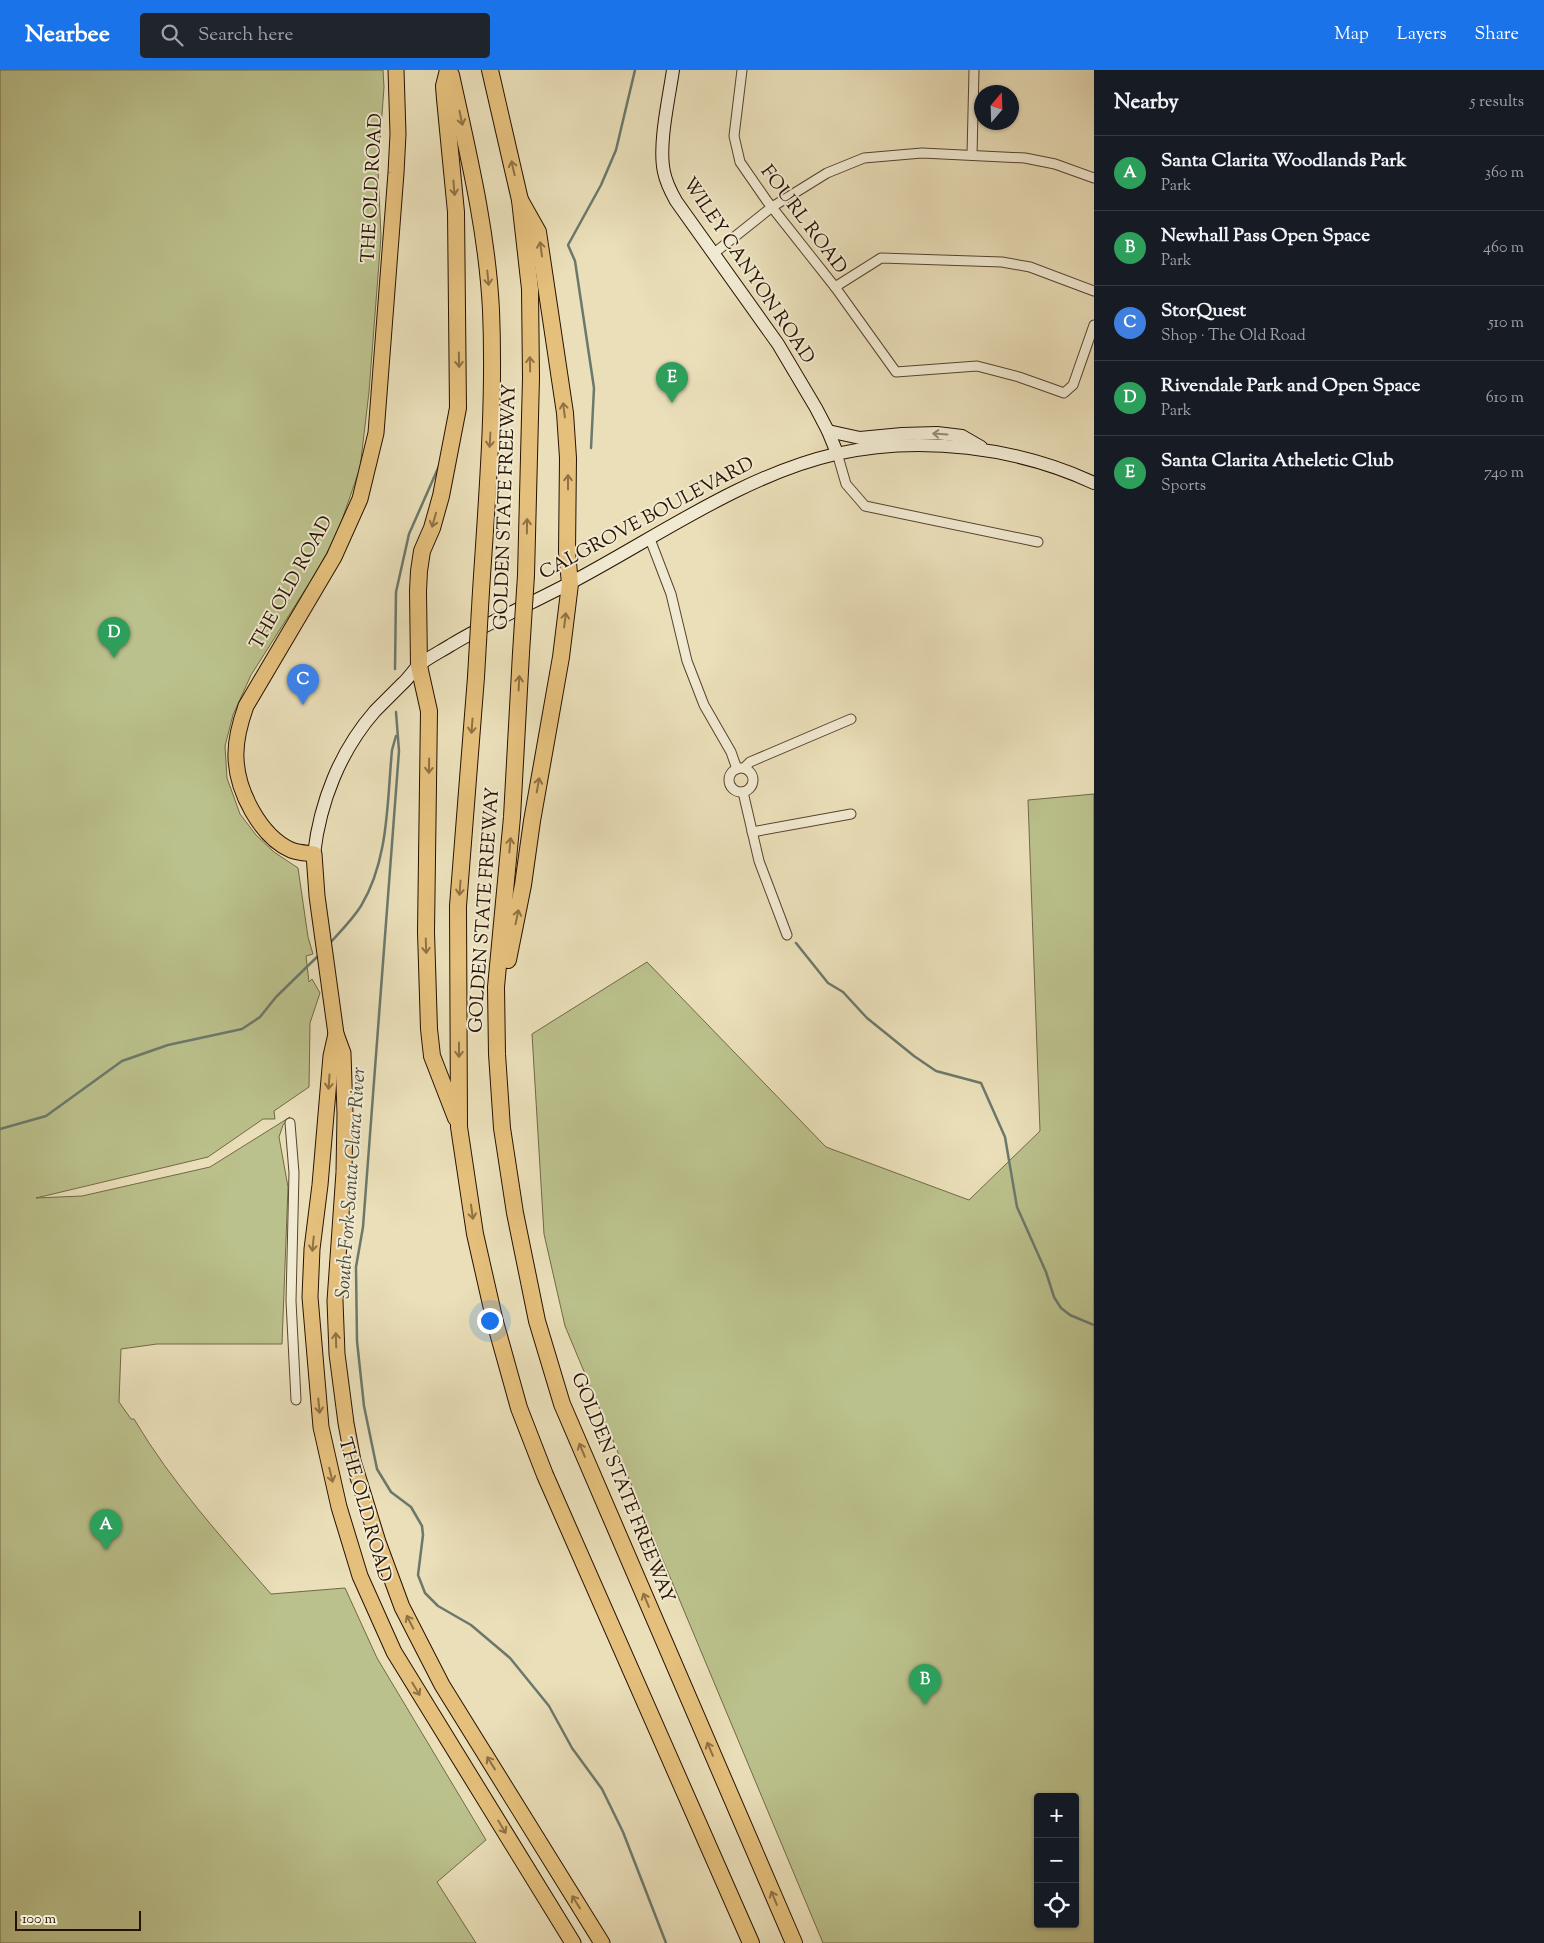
<!DOCTYPE html>
<meta charset="utf-8">
<style>
:root{--surface:#171b24;--page:#20242c;--text:#f1f3f6;--muted:#9ea1a6;--line:#363941;--accent:#1a73e8}
body{margin:0;font-family:"Sorts Mill Goudy",serif;background:var(--page);color:var(--text)}
.controls{position:absolute;right:15px;bottom:15px;display:grid;overflow:hidden;border-radius:5px;box-shadow:0 1px 4px #0004}
.controls button{width:45px;height:45px;display:grid;place-items:center;padding:0;border:0;border-bottom:1px solid var(--line);background:var(--surface);color:var(--text);font:25px sans-serif}
.compass{position:absolute;left:974px;top:15px;width:45px;height:45px;border-radius:50%;background:var(--surface);box-shadow:0 1px 4px #0004;rotate:19deg}
.scale{position:absolute;left:15px;bottom:12px;width:126px;box-sizing:border-box;padding-left:5px;border:2px solid #271100;border-top:0;font-size:14px;line-height:18px;white-space:nowrap;color:#271100;-webkit-text-stroke:4px #f1ead2;paint-order:stroke}
.you{position:absolute;left:489px;top:1250px;width:18px;height:18px;margin:-12px;border:4px solid #fff;border-radius:50%;background:#1a73e8;box-shadow:0 0 0 8px #1a73e833}
.badge{display:grid;place-items:center;width:32px;height:32px;border-radius:50%;background:var(--accent);color:#fff;font-size:16px;font-weight:700}
.pin{position:absolute;translate:-50% -41px;filter:drop-shadow(0 1px 2px #0008)}
.pin::after{content:'';position:absolute;top:26px;width:18px;height:15px;background:inherit;clip-path:polygon(0 0,100% 0,50% 100%)}
.list{margin:0;padding:0;list-style:none}
h2{display:flex;justify-content:space-between;align-items:center;height:65px;margin:0;padding:0 20px;font-size:21px}
h2 small{font-size:16px;font-weight:400;color:var(--muted)}
.list li{display:grid;grid-template-columns:32px 1fr auto;gap:15px;align-items:center;box-sizing:border-box;height:75px;padding:0 20px;border-top:1px solid var(--line)}
.list b{display:block;font-size:19px;white-space:nowrap}
.list p{margin:0;font-size:16px;white-space:nowrap;color:var(--muted)}
.list em{font-size:16px;font-style:normal;color:var(--muted)}
.icon{flex:none;width:28px;height:28px;fill:none;stroke:currentColor;stroke-width:2;stroke-linecap:round;stroke-linejoin:round}
.map{position:relative;flex:none;width:1094px;height:1873px;overflow:hidden}
header{display:flex;align-items:center;gap:30px;box-sizing:border-box;height:70px;padding:0 25px;background:var(--accent);color:#fff}
header strong{font-size:24px}
nav{display:flex;gap:28px;margin-inline-start:auto;font-size:18px}
.search{width:350px;height:45px;background:var(--page);display:flex;align-items:center;gap:12px;box-sizing:border-box;padding:0 18px;border-radius:5px;color:var(--muted);font-size:19px}
main{display:flex}
aside{flex:1;background:var(--surface)}
.map>svg:first-child{display:block}
.green{fill:#bbc18c;stroke:#716946;fill-rule:evenodd}
.lines{fill:none;stroke-linecap:round;stroke-linejoin:round}
.stream{stroke:#6b786c;stroke-width:2.5}
.street-casing{stroke:#58442e;stroke-width:11}
.secondary-casing{stroke:#271100;stroke-width:14}
.primary-casing{stroke:#271100;stroke-width:17}
.highway-casing{stroke:#271100;stroke-width:18}
.street{stroke:#f1ead2;stroke-width:9}
.secondary{stroke:#f1ead2;stroke-width:12}
.primary{stroke:#e5c07c;stroke-width:15}
.highway{stroke:#e5c07c;stroke-width:16}
.highway-bridge-casing{stroke:#271100;stroke-width:18;stroke-linecap:butt}
.highway-bridge{stroke:#e5c07c;stroke-width:16}
.oneway{stroke:#907144}
.oneway2{stroke:#968874}
.labels{text-anchor:middle;dominant-baseline:central;stroke-width:4;stroke-linejoin:round;paint-order:stroke}
.street-label{font-size:19px;fill:#271100;stroke:#f1ead2}
.water-label{font-size:20px;font-style:italic;fill:#4f4d3f;stroke:#f1ead2}
</style>
<header>
<strong>Nearbee</strong>
<div class="search"><svg class="icon" aria-label="search" viewBox="0 0 24 24"><circle cx="10" cy="10" r="6"/><path d="M15 15l6 6"/></svg>Search here</div>
<nav><a>Map</a><a>Layers</a><a>Share</a></nav>
</header>
<main>
<div class="map">
<svg width="1094" height="1873" viewBox="0 0 1094 1873">
<rect width="100%" height="100%" fill="#eadfb9"/>
<filter id="stains"><feTurbulence type="fractalNoise" baseFrequency=".004" numOctaves="4"/><feColorMatrix values="0 0 0 0 .2 0 0 0 0 .09 0 0 0 0 .02 0 0 0 .5 -.17"/></filter>
<radialGradient id="worn" r=".72"><stop offset=".6" stop-color="#630" stop-opacity="0"/><stop offset="1" stop-color="#630" stop-opacity=".3"/></radialGradient>
<g class="green">
<path d="M 0,0 L 383,0 L 384,17 L 378,99 L 381,167 L 369,322 L 360,398 L 336,467 L 312,509 L 251,605 L 233,645 L 225,676 L 227,708 L 240,744 L 256,765 L 274,782 L 298,798 L 308,867 L 313,884 L 306,886 L 309,912 L 312,909 L 320,923 L 310,953 L 309,1017 L 274,1041 L 275,1049 L 263,1049 L 208,1087 L 36,1128 L 82,1126 L 210,1097 L 290,1047 L 283,1055 L 279,1067 L 288,1117 L 282,1274 L 157,1274 L 121,1279 L 119,1332 L 131,1349 L 134,1349 C 172,1413 222,1468 271,1524 L 345,1518 L 377,1588 L 486,1770 L 437,1812 L 476,1873 L 0,1873 Z"/>
<path d="M 1094,724 L 1094,1873 L 823,1873 L 565,1256 L 544,1164 L 532,964 L 647,892 L 826,1077 L 969,1130 L 1040,1061 L 1028,730 ZM 1038,1727 L 1075,1727 L 1075,1854 L 1038,1854 Z"/>
</g>
<g class="lines">
<g class="stream">
<polyline points="591,378 594,318 575,191 568,175 601,115 616,80 635,0"/>
<polyline points="395,599 396,522 409,464 439,396"/>
<polyline points="396,642 399,681 363,1157 356,1197 357,1271 364,1336 377,1399 391,1422 411,1437 422,1456 423,1465 418,1505 425,1523 438,1536 471,1555 510,1588 549,1636 572,1678 602,1719 623,1762 666,1873"/>
<polyline points="796,873 828,913 843,922 867,948 914,986 936,1001 981,1013 1005,1067 1017,1137 1046,1202 1054,1227 1061,1238 1070,1245 1094,1255"/>
<path d="M 329,874 C 340,862 352,850 361,836 C 389,789 387,732 392,680 L 396,666"/>
<polyline points="0,1059 46,1046 122,991 168,975 242,959 260,947 276,927 319,885"/>
</g>
<defs>
<g id="street">
<polyline points="742,0 734,66 740,92 767,131 835,217 896,302 977,296 1019,307 1064,323 1073,315 1094,255"/>
<polyline points="972,85 974,0"/>
<polyline points="713,184 772,137 827,103 864,88 922,83 1025,88 1055,94 1094,108"/>
<polyline points="835,217 881,188 1002,192 1030,197 1094,221"/>
<polyline points="837,383 846,414 865,436 1038,472"/>
<polyline points="650,469 671,524 687,591 704,635 731,682 737,699"/>
<polyline points="744,698 750,692 851,649"/>
<circle cx="741" cy="710" r="12"/>
<polyline points="743,722 759,791 787,865"/>
<polyline points="752,762 851,744"/>
<polyline points="290,1053 294,1103 291,1231 296,1330"/>
</g>
<g id="secondary">
<path d="M 673,0 C 669,28 658,75 664,102 C 666,113 671,122 676,131 L 778,274 L 816,338 L 828,361 L 837,383"/>
<polyline points="828,361 860,368 902,364 937,363 962,366 981,377"/>
<path d="M 314,784 C 320,732 340,681 375,641 C 384,632 393,623 402,614 C 408,609 413,601 418,596 C 427,588 440,582 451,575 C 489,552 530,534 570,513 C 654,469 743,405 836,384 C 920,365 1017,377 1094,413"/>
</g>
<g id="primary">
<path d="M 396,0 L 398,64 L 396,103 L 376,363 L 360,429 L 334,487 L 246,636 C 240,653 235,670 236,688 C 237,721 260,766 291,780 C 299,783 306,783 314,784 L 317,826 L 336,964 L 343,983 L 345,1044 L 344,1102 L 335,1231 L 337,1284 L 346,1353 L 353,1391 L 378,1472 L 402,1537 L 442,1615 L 602,1873"/>
<polyline points="336,964 331,986 320,1115 312,1179 310,1227 321,1357 339,1437 360,1506 394,1582 573,1873"/>
</g>
<g id="highway">
<polyline points="448,0 444,16 445,29 456,142 458,338 441,426 432,458 422,481 419,501 418,521 419,596 429,641 426,862 429,959 432,986 456,1048"/>
<polyline points="490,0 520,130 530,219 531,308 526,505"/>
<path d="M 451,5 C 468,83 487,160 491,240 C 495,334 487,428 481,521"/>
<polyline points="521,583 512,747 496,917 497,984 502,1058 515,1143 537,1251 562,1334 794,1873"/>
<polyline points="476,607 458,836 459,1057 475,1164 495,1252 519,1338 545,1405 751,1873"/>
<polyline points="508,890 523,815 532,751 561,587 570,514 567,482 568,388 565,343 538,162 520,130"/>
</g>
</defs>
<use href="#street" class="street-casing"/>
<use href="#secondary" class="secondary-casing"/>
<use href="#primary" class="primary-casing"/>
<use href="#highway" class="highway-casing"/>
<use href="#street" class="street"/>
<use href="#secondary" class="secondary"/>
<use href="#primary" class="primary"/>
<use href="#highway" class="highway"/>
<defs>
<g id="highway-bridge">
<polyline points="521,583 526,505"/>
<polyline points="476,607 481,521"/>
</g>
</defs>
<use href="#highway-bridge" class="highway-bridge-casing"/>
<use href="#highway-bridge" class="highway-bridge"/>
</g>
<defs><path id="oneway-shaft" d="M-6 0H5M1.5-3L5.5 0L1.5 3" fill="none" stroke-width="1.6" stroke-linecap="round" stroke-linejoin="round" transform="scale(1.25)"/></defs>
<g class="oneway">
<use href="#oneway-shaft" transform="translate(461 48) rotate(78)"/>
<use href="#oneway-shaft" transform="translate(513 98) rotate(-103)"/>
<use href="#oneway-shaft" transform="translate(454 118) rotate(85)"/>
<use href="#oneway-shaft" transform="translate(541 179) rotate(-98)"/>
<use href="#oneway-shaft" transform="translate(488 208) rotate(84)"/>
<use href="#oneway-shaft" transform="translate(459 290) rotate(89)"/>
<use href="#oneway-shaft" transform="translate(530 294) rotate(-91)"/>
<use href="#oneway-shaft" transform="translate(564 340) rotate(-97)"/>
<use href="#oneway-shaft" transform="translate(490 370) rotate(93)"/>
<use href="#oneway-shaft" transform="translate(568 412) rotate(-90)"/>
<use href="#oneway-shaft" transform="translate(434 450) rotate(106)"/>
<use href="#oneway-shaft" transform="translate(527 456) rotate(-89)"/>
<use href="#oneway-shaft" transform="translate(565 550) rotate(-83)"/>
<use href="#oneway-shaft" transform="translate(519 613) rotate(-87)"/>
<use href="#oneway-shaft" transform="translate(472 656) rotate(94)"/>
<use href="#oneway-shaft" transform="translate(429 696) rotate(91)"/>
<use href="#oneway-shaft" transform="translate(538 715) rotate(-80)"/>
<use href="#oneway-shaft" transform="translate(510 775) rotate(-85)"/>
<use href="#oneway-shaft" transform="translate(460 818) rotate(94)"/>
<use href="#oneway-shaft" transform="translate(517 847) rotate(-78)"/>
<use href="#oneway-shaft" transform="translate(426 876) rotate(88)"/>
<use href="#oneway-shaft" transform="translate(459 980) rotate(90)"/>
<use href="#oneway-shaft" transform="translate(329 1012) rotate(94)"/>
<use href="#oneway-shaft" transform="translate(472 1142) rotate(82)"/>
<use href="#oneway-shaft" transform="translate(313 1174) rotate(96)"/>
<use href="#oneway-shaft" transform="translate(336 1270) rotate(-92)"/>
<use href="#oneway-shaft" transform="translate(319 1336) rotate(84)"/>
<use href="#oneway-shaft" transform="translate(582 1380) rotate(-113)"/>
<use href="#oneway-shaft" transform="translate(331 1405) rotate(76)"/>
<use href="#oneway-shaft" transform="translate(646 1530) rotate(-113)"/>
<use href="#oneway-shaft" transform="translate(410 1552) rotate(-117)"/>
<use href="#oneway-shaft" transform="translate(416 1619) rotate(59)"/>
<use href="#oneway-shaft" transform="translate(710 1679) rotate(-113)"/>
<use href="#oneway-shaft" transform="translate(491 1693) rotate(-122)"/>
<use href="#oneway-shaft" transform="translate(502 1757) rotate(59)"/>
<use href="#oneway-shaft" transform="translate(774 1828) rotate(-113)"/>
<use href="#oneway-shaft" transform="translate(576 1832) rotate(-122)"/>
</g>
<use class="oneway2" href="#oneway-shaft" transform="translate(940 364) rotate(-176)"/>
<g class="labels">
<g class="street-label">
<text transform="translate(373 118) rotate(-87)">THE OLD ROAD</text>
<text transform="translate(803 150) rotate(53)">FOURL ROAD</text>
<text transform="translate(748 201) rotate(56)">WILEY CANYON ROAD</text>
<text transform="translate(506 437) rotate(-88)">GOLDEN STATE FREEWAY</text>
<text transform="translate(647 449) rotate(-28)">CALGROVE BOULEVARD</text>
<text transform="translate(292 513) rotate(-61)">THE OLD ROAD</text>
<text transform="translate(485 840) rotate(-86)">GOLDEN STATE FREEWAY</text>
<text transform="translate(622 1418) rotate(68)">GOLDEN STATE FREEWAY</text>
<text transform="translate(364 1440) rotate(74)">THE OLD ROAD</text>
</g>
<g class="water-label">
<text transform="translate(352 1113) rotate(-86)">South Fork Santa Clara River</text>
</g>
</g>
<rect width="100%" height="100%" filter="url(#stains)"/>
<rect width="100%" height="100%" fill="url(#worn)"/>
</svg>
<div class="controls">
<button>+</button>
<button>−</button>
<button><svg class="icon" aria-label="locate" viewBox="0 0 24 24"><circle cx="12" cy="12" r="6"/><path d="M12 2v4M12 18v4M2 12h4M18 12h4"/></svg></button>
</div>
<svg class="compass" viewBox="-18 -18 36 36"><path d="M0-13l5 13h-10z" fill="#e53935"/><path d="M0 13l5-13h-10z" fill="#9ea1a6"/></svg>
<div class="scale">100 m</div>
<div class="you"></div>
<div class="pin badge" style="left:106px;top:1480px;background:#2e9e5b">A</div>
<div class="pin badge" style="left:925px;top:1635px;background:#2e9e5b">B</div>
<div class="pin badge" style="left:303px;top:635px;background:#3f7fe0">C</div>
<div class="pin badge" style="left:114px;top:588px;background:#2e9e5b">D</div>
<div class="pin badge" style="left:672px;top:333px;background:#2e9e5b">E</div>
</div>
<aside>
<h2>Nearby<small>5 results</small></h2>
<ul class="list">
<li><span class="badge" style="background:#2e9e5b">A</span><div><b>Santa Clarita Woodlands Park</b><p>Park</p></div><em>360 m</em></li>
<li><span class="badge" style="background:#2e9e5b">B</span><div><b>Newhall Pass Open Space</b><p>Park</p></div><em>460 m</em></li>
<li><span class="badge" style="background:#3f7fe0">C</span><div><b>StorQuest</b><p>Shop · The Old Road</p></div><em>510 m</em></li>
<li><span class="badge" style="background:#2e9e5b">D</span><div><b>Rivendale Park and Open Space</b><p>Park</p></div><em>610 m</em></li>
<li><span class="badge" style="background:#2e9e5b">E</span><div><b>Santa Clarita Atheletic Club</b><p>Sports</p></div><em>740 m</em></li>
</ul>
</aside>
</main>
